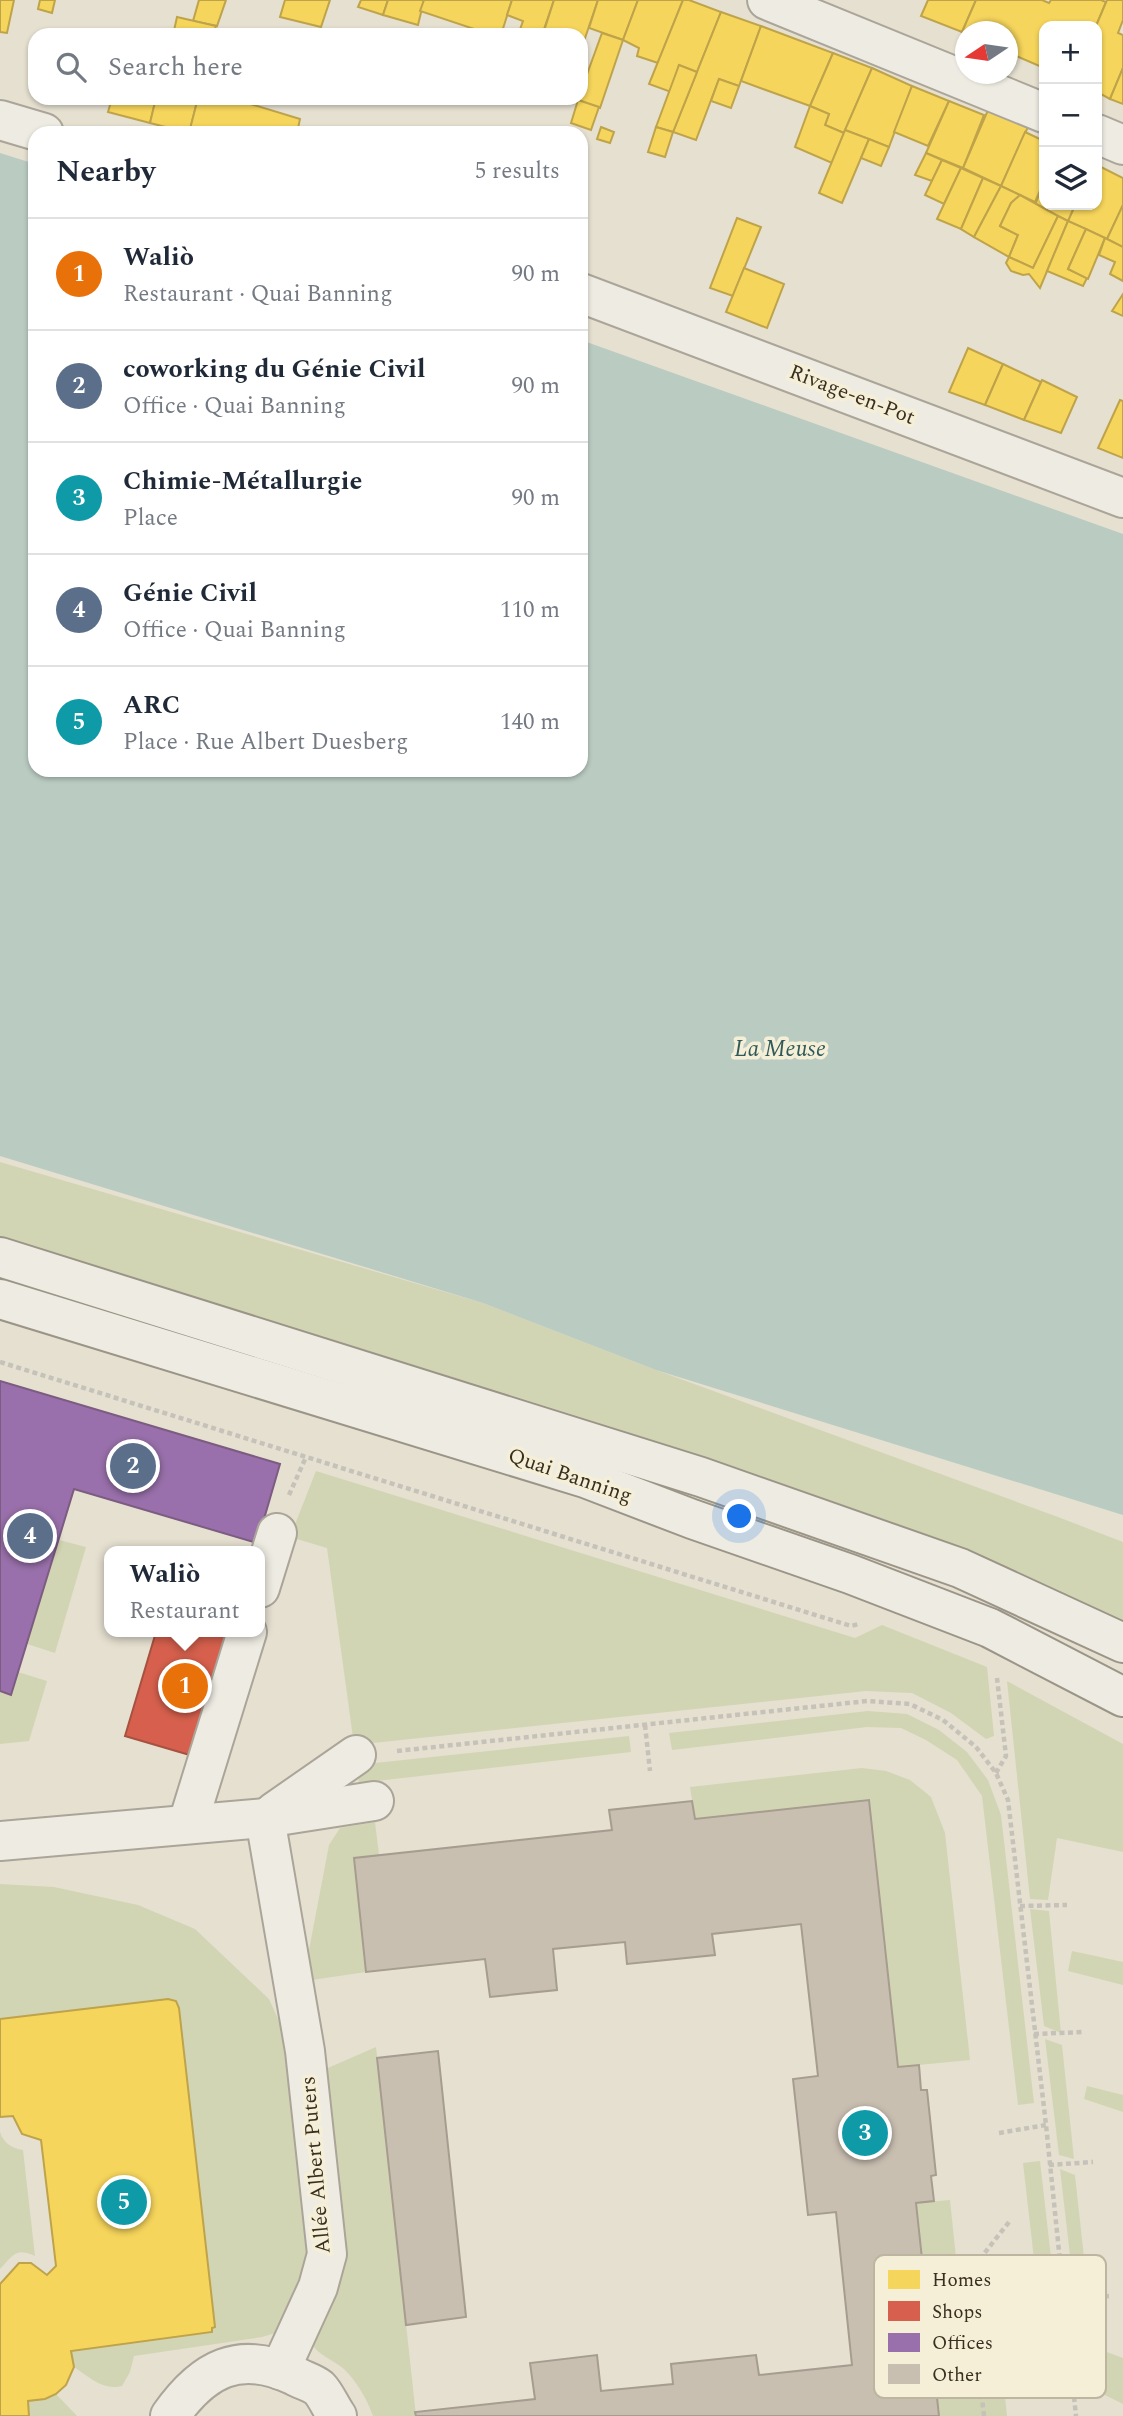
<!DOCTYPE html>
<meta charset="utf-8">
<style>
:root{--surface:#fff;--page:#f6f6f7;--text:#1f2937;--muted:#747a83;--line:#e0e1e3;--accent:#0b8043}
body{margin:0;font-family:Spectral,serif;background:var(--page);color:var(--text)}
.controls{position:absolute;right:21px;top:21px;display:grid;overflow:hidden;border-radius:14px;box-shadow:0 2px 5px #0004}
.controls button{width:63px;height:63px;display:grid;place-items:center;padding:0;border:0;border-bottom:2px solid var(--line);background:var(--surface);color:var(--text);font:35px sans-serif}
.compass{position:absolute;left:955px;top:21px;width:63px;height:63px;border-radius:50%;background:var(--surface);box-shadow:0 2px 5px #0004;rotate:257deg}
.you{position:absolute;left:740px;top:1517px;width:24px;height:24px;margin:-18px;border:5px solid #fff;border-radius:50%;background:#1a73e8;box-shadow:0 0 0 10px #1a73e833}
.badge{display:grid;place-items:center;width:46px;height:46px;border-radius:50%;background:var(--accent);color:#fff;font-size:23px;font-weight:700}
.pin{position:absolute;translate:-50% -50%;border:4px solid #fff;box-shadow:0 2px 7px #0006}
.popup{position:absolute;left:104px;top:1546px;width:161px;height:91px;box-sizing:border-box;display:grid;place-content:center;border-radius:14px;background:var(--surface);filter:drop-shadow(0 2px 5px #0005);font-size:23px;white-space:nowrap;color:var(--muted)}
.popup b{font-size:26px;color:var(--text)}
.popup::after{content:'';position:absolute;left:50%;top:100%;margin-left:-14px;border:14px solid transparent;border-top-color:var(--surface)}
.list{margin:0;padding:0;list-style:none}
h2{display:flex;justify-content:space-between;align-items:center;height:91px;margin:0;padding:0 28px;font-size:30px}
h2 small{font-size:23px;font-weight:400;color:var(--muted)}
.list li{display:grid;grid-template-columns:46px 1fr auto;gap:21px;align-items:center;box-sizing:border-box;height:112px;padding:0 28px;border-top:2px solid var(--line)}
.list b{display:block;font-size:26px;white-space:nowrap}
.list p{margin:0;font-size:23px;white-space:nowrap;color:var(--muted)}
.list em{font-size:23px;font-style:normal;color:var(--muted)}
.icon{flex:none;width:38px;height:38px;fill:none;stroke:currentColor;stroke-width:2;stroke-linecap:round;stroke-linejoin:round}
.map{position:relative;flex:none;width:1123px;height:2416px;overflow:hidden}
.search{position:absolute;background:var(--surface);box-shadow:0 2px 5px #0004;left:28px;top:28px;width:560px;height:77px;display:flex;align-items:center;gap:18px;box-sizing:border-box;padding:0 24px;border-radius:21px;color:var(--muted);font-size:26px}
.panel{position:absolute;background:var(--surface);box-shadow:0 2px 5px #0004;left:28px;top:126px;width:560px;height:651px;border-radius:21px}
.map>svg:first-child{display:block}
.green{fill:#d2d5b3}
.water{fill:#bacbc2}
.homes{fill:#f6d55c;stroke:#bea34a;stroke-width:2}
.shops{fill:#d6604d;stroke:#a75140;stroke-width:2}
.offices{fill:#9970ab;stroke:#7c5c81;stroke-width:2}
.building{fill:#c9bfb1;stroke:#a69c8f;stroke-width:2}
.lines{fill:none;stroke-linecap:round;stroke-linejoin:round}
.street-casing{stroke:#aba599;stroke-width:42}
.secondary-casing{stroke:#9b9588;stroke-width:42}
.path{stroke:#c6c2b9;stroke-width:4.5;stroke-dasharray:5 3.5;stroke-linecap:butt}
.street{stroke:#eeebe2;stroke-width:38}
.secondary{stroke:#eeebe2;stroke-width:38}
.labels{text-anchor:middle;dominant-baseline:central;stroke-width:7;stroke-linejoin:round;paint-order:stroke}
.street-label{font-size:21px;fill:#3a2e20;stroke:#f5efd7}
.water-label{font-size:23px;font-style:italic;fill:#30595a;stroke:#f5efd7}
.key{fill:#f5efd7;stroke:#bdb5a0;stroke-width:2}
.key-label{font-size:19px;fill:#3a2e20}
</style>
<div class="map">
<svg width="1123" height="2416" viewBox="0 0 1123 2416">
<rect width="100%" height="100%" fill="#e5e0d0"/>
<g class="green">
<path d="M 0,1162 L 483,1303 L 656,1370 L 1058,1517 L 1123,1542 L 1123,1621 C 1056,1592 989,1559 921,1533 C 618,1422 307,1334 0,1238 Z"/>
<polygon points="316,1471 855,1638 882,1625 987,1667 994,1736 986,1739 951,1713 912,1693 866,1691 354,1745 327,1548 290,1537"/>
<polygon points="59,1540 86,1547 55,1653 27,1644"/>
<polygon points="18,1672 47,1681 29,1741 0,1744 0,1691 11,1694"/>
<polygon points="1007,1681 1123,1744 1123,1852 1057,1838 1048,1900 1030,1899"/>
<polygon points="868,1711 907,1714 939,1730 967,1752 988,1780 1001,1815 1034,2103 1018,2105 982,1796 957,1760 926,1740 901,1728 867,1727 672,1750 669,1733"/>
<polygon points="629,1736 631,1752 359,1783 356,1765"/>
<polygon points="862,1768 886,1771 910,1780 931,1797 945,1833 970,2060 898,2067 869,1800 695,1819 690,1787"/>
<polygon points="375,1822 379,1855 354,1858 366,1972 312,1980 309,1950 329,1845 340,1828"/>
<path d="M 0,1884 L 54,1887 L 138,1905 L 195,1929 L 269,1999 L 293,2052 L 314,2248 L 279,2332 L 262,2337 L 134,2356 L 130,2372 L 122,2386 C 103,2391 89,2377 74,2367 L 71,2351 L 212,2332 L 179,2008 L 176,2001 L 168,1999 L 0,2019 Z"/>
<polygon points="1030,1909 1049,1911 1061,2033 1044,2026"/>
<polygon points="1072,1951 1123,1962 1123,1985 1068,1971"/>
<polygon points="1045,2039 1062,2045 1074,2159 1059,2155"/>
<path d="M 376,2047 L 416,2416 L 373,2416 C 367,2399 357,2382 344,2369 C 332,2359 319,2356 310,2342 L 321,2071 Z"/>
<polygon points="1087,2086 1123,2095 1123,2112 1084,2099"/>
<path d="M 0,2132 C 4,2144 12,2148 23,2150 L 35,2256 C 16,2247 13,2255 0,2269 Z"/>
<polygon points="1040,2161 1065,2380 1048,2382 1023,2163"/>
<polygon points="1060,2169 1075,2175 1088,2294 1074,2290"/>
<polygon points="950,2200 958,2277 993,2274 1007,2416 939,2416 916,2203"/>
<polygon points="1075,2304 1089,2309 1093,2347 1123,2358 1123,2404 1083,2384"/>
<polygon points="56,2394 77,2416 29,2416 28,2401 45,2399"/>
</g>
<polygon class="water" points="0,153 35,164 35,770 581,770 581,340 1123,534 1123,1515 656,1370 483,1303 0,1156"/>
<g class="homes">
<polygon points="0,0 14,0 7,33 0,32"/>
<polygon points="40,0 55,0 52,13 38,9"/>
<polygon points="199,0 226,0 217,26 193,21"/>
<polygon points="285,0 330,0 321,27 280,17"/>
<polygon points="361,0 388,0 383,15 358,7"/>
<polygon points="388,0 424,0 418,25 383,15"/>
<polygon points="424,0 512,0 501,35 492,35 420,11"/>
<polygon points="512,0 554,0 542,35 518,35 523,21 507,15"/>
<polygon points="554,0 598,0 583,44 581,35 557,35 544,31"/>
<polygon points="598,0 638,0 623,40 589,28"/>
<polygon points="638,0 683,0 658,63 637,56 639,48 623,40"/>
<polygon points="683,0 689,0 721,12 697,72 679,65 671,92 649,84"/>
<polygon points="928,0 976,0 962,32 921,16"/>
<polygon points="976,0 1042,0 1049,3 1051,0 1101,0 1106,2 1096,26 1044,26 1044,68 1007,52 1007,32 962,32"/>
<polygon points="1107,0 1123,0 1123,20 1118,33 1123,35 1123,68 1110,99 1097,92 1096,26"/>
<polygon points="721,12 761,26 739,86 719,79 696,140 673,132"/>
<polygon points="177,17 216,26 213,35 173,35"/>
<polygon points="761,26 833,53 810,106 741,81"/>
<polygon points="602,33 623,40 600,108 578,100 581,98 582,88"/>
<polygon points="833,53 872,68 844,133 825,125 829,114 810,106"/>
<polygon points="679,65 697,72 673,132 656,127"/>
<polygon points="872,68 912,86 889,147 845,130"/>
<polygon points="1123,68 1123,104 1110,99"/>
<polygon points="719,79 739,86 731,108 711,101"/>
<polygon points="912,86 949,101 928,146 894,132"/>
<polygon points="112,98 156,98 150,123 108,112"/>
<polygon points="156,98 198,98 189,133 150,123"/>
<polygon points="198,98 231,98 300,119 297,133 189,133"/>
<polygon points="578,100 599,107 591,130 571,123"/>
<polygon points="949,101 984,115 963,168 926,153"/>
<polygon points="810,106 829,114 825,125 844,133 832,163 795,147"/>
<polygon points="988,110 1028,127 1001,186 963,168"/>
<polygon points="601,127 614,132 610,143 597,139"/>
<polygon points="656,127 673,132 665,157 648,152"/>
<polygon points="845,130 869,139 842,203 819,193"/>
<polygon points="1025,132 1044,141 1044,182 1035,202 1001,186"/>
<polygon points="869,139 889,147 881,166 861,158"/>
<polygon points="926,153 942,160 932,181 915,175"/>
<polygon points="942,160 961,168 944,204 925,195"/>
<polygon points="1097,165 1123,178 1123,205 1107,239 1068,221 1075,205 1097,205"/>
<polygon points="961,168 983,178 961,229 937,219"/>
<polygon points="983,178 1001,186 974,237 961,229"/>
<polygon points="1044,182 1044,205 1075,205 1068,221 1035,205"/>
<polygon points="1001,186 1020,195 1011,203 1000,226 1018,235 1009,257 974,237"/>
<polygon points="1020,195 1058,216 1033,268 1009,257 1018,235 1000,226 1011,203"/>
<polygon points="1123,205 1123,247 1107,239"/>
<polygon points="1058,216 1068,221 1040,288 1029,274 1023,275 1011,271 1006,263 1009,257 1033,268"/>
<polygon points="737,218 761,227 733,296 710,288"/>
<polygon points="1068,221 1086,229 1068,269 1087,278 1083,286 1047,271"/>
<polygon points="1086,229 1105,238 1088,279 1068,269"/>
<polygon points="1105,238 1123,247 1123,281 1110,274 1115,262 1099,255"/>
<polygon points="744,268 784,284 767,328 726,312"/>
<polygon points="1123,294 1123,316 1112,311"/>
<polygon points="968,348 1003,364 985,405 949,392"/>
<polygon points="1003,364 1041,382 1024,420 985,405"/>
<polygon points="1042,380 1077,397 1061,433 1024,420"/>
<polygon points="1120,400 1123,401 1123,458 1098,448"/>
<polygon points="168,1999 176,2001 179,2008 215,2327 212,2328 212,2332 71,2351 74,2367 66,2385 56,2394 45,2399 28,2401 29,2416 0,2416 0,2284 19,2263 31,2263 47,2275 56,2266 41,2140 22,2134 13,2116 0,2117 0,2019"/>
</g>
<polygon class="shops" points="156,1632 232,1632 193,1756 125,1736"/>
<polygon class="offices" points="0,1381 280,1464 257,1543 74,1489 11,1695 0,1691"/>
<g class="building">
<polygon points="869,1800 898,2067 919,2065 921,2090 927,2090 936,2175 931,2176 934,2201 916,2203 939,2416 416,2416 415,2412 535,2399 530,2363 597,2355 601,2391 673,2384 671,2364 756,2355 759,2375 852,2365 836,2212 808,2215 793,2079 818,2076 801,1924 712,1934 715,1955 627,1964 625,1942 553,1949 557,1990 490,1997 485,1959 366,1972 354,1858 612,1830 609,1810 692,1801 695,1819"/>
<polygon points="438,2051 466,2317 406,2325 377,2058"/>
</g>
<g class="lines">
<defs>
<g id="street">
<polyline points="767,0 1044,113"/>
<polyline points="0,120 44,133"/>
<polyline points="1097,134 1123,145"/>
<polyline points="581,293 1123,498"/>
<polyline points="260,1588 277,1533"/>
<polyline points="274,1812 356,1755"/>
<polyline points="265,1818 305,2051 327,2254 318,2287 280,2370"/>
<polyline points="188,1823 247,1632"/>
<polyline points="0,1841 265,1818 374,1801"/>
<path d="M 170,2416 C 203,2369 239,2349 295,2376 C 302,2380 313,2383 319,2388 C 326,2395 331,2408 337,2416"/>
</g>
<g id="secondary">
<polyline points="0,1257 701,1477 960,1568 1123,1643"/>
<polyline points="0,1299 585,1478 692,1519 850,1574 990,1628 1123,1697"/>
</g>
</defs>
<use href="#street" class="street-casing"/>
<use href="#secondary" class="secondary-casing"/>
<g class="path">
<polyline points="0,1362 851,1626 859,1624"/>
<polyline points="289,1495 306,1457"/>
<polyline points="645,1725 650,1771"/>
<polyline points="397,1751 867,1701 910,1704 943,1720 976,1747 996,1773 1008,1800 1046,2125 1076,2416"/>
<polyline points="996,1773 1006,1756 997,1678"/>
<polyline points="1020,1906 1067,1905"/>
<polyline points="1034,2034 1084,2032"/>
<polyline points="999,2133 1046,2125"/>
<polyline points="1049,2165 1093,2162"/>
<polyline points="1064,2299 1109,2296"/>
<polyline points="984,2416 968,2274 1009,2222"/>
</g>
<use href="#street" class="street"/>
<use href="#secondary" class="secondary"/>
</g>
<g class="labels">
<g class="street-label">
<text transform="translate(852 395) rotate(21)">Rivage-en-Pot</text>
<text transform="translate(570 1476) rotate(19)">Quai Banning</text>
<text transform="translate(316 2165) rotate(-95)">Allée Albert Puters</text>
</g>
<g class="water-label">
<text x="780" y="1049">La Meuse</text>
</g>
</g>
<rect x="874" y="2255" width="232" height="143" rx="10" class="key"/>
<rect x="888" y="2270" width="32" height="19" fill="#f6d55c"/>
<rect x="888" y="2301" width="32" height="20" fill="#d6604d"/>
<rect x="888" y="2333" width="32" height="19" fill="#9970ab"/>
<rect x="888" y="2364" width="32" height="20" fill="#c9bfb1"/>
<g class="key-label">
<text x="932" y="2286">Homes</text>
<text x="932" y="2318">Shops</text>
<text x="932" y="2349">Offices</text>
<text x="932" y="2381">Other</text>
</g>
</svg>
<div class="controls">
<button>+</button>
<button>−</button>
<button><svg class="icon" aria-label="layers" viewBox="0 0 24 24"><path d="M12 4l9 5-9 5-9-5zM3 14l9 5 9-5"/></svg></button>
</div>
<svg class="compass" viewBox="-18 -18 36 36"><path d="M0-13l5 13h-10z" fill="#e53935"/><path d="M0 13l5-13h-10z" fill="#747a83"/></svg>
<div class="you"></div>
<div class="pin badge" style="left:185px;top:1686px;background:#e8710a">1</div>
<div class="popup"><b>Waliò</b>Restaurant</div>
<div class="pin badge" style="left:133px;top:1466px;background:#5c6f8a">2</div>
<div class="pin badge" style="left:865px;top:2133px;background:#0f9aa8">3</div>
<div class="pin badge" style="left:30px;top:1536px;background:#5c6f8a">4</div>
<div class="pin badge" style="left:124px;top:2202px;background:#0f9aa8">5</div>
<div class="search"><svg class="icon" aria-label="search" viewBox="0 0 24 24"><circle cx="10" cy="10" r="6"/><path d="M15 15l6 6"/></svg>Search here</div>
<section class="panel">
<h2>Nearby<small>5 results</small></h2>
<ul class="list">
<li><span class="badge" style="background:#e8710a">1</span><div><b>Waliò</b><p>Restaurant · Quai Banning</p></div><em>90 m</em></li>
<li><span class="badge" style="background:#5c6f8a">2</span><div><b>coworking du Génie Civil</b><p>Office · Quai Banning</p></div><em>90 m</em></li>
<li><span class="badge" style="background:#0f9aa8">3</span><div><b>Chimie-Métallurgie</b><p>Place</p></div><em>90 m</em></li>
<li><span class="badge" style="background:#5c6f8a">4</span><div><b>Génie Civil</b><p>Office · Quai Banning</p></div><em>110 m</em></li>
<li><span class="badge" style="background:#0f9aa8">5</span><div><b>ARC</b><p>Place · Rue Albert Duesberg</p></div><em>140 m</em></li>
</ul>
</section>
</div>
